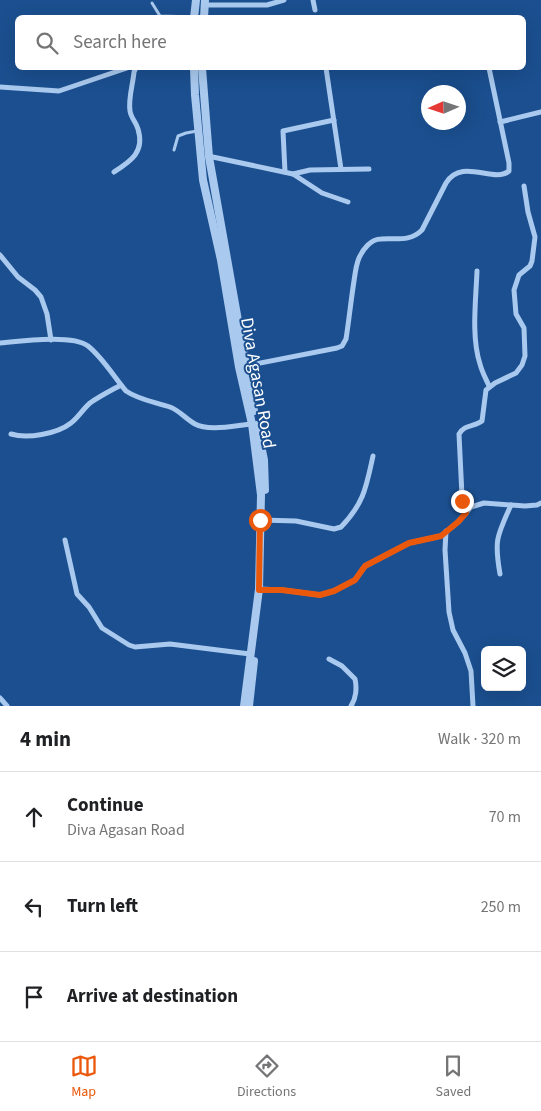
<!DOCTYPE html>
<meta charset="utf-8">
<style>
:root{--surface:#fff;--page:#f2f2f2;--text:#202124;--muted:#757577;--line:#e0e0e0;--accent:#ea580c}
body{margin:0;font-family:"Source Sans 3",sans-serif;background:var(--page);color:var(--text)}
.controls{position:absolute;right:15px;bottom:15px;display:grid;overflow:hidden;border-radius:8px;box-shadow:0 5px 20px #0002}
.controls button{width:45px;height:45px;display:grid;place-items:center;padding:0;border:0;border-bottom:1px solid var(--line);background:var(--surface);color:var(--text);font:25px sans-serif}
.compass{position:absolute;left:421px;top:85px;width:45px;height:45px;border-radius:50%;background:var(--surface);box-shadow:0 5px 20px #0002;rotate:267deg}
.stop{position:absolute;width:15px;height:15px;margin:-11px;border:4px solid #ea580c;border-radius:50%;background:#fff}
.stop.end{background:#ea580c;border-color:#fff;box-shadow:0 1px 5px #0008}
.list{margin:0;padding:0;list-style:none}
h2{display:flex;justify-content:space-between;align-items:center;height:65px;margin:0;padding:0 20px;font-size:21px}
h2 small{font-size:16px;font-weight:400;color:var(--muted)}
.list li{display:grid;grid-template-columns:32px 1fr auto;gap:15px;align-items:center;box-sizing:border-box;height:90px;padding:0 20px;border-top:1px solid var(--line)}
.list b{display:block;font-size:19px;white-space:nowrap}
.list p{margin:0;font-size:16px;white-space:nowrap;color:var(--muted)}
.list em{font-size:16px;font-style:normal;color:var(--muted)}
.icon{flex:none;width:28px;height:28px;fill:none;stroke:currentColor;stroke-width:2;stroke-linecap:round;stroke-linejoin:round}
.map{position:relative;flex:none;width:541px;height:706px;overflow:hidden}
.search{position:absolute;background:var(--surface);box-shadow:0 5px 20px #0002;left:15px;right:15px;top:15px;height:55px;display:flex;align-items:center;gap:12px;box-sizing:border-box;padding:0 18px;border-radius:8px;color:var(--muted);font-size:19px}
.sheet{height:335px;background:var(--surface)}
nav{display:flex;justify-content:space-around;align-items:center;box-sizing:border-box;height:70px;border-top:1px solid var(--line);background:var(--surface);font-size:14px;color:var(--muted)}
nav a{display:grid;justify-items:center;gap:2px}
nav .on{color:var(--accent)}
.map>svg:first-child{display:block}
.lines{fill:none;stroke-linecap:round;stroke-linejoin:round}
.service{stroke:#a9c9ee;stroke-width:3}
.minor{stroke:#a9c9ee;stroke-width:5}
.tertiary{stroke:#a9c9ee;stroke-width:8}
.route{stroke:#ea580c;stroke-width:6}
.labels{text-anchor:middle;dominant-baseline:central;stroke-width:4;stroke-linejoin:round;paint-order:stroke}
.street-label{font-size:18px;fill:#fff;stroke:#1b4f8f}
</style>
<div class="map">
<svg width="541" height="706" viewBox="0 0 541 706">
<rect width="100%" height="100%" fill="#1b4f8f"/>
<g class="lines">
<g class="service">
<polyline points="152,3 160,16 194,17"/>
<polyline points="174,150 178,136 186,133 197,131"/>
</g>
<g class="minor">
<polyline points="313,0 315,10"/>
<polyline points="204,5 267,5 284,0"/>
<polyline points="326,68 341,169"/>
<polyline points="0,87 59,91 127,68"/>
<polyline points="500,122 541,112"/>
<polyline points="208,156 293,174 322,193 348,202"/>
<path d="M 114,172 C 131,161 145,152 138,129 C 136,122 131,118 130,111 C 128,99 133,84 134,72 L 136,68"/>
<polyline points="285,172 283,131 334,120"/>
<polyline points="293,174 310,170 369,169"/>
<polyline points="0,255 18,277 35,290 41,297 47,314 51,340"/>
<path d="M 477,271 C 476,299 471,337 480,364 C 482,372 486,379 489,386"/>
<path d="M 0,343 C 21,341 73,334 88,346 C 103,358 114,377 126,391 C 139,400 155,402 170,407 C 180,411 186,419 195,424 C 209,432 237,425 252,424"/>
<path d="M 245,366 L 337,348 L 342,346 L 346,339 C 349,320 351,300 354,281 C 355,274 356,265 359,258 C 363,249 371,239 381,239 C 397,238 410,242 422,230 L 446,183 C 462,157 494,184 509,171 L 509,163 L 489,68"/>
<path d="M 11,434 C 27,439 57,434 71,423 C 78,418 83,409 90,403 C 100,396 110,391 121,385"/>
<path d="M 466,513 L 462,496 L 459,434 C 465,424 474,427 482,421 L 486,390 L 495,383 L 516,373 L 522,365 L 525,356 L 524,328 L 516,314 L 514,290 L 519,275 L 530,266 L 532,261 L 535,237 L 528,212 L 524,186"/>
<path d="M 261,520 L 296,521 L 334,529 L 341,527 C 364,503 366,488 373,456"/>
<polyline points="446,531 445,550 449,612 453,630 465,653 471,671 473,706"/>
<polyline points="65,540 77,594 89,607 102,628 129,645 135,647 170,644 250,654"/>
<path d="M 500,574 C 494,540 497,536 511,505"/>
<polyline points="259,589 282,590 320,595 334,591 355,580 365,566 409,543 441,536 458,522 471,507 484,503 525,506 537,505 541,503"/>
<path d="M 329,659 L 342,666 L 355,679 C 357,688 356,699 351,706"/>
<polyline points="0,698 7,706"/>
</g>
<g class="tertiary">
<polyline points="194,18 196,0"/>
<polyline points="204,18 205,0"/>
<polyline points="194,68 195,95 203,180 221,260 239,367 252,424 261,495 259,589 244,706"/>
<polyline points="202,68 209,157 254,411"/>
<polyline points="257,425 264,460 265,490"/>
<polyline points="249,706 254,661"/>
</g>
</g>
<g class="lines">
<polyline class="route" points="260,520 259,590 282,590 320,595 334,591 355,580 365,566 409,543 441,536 458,522 466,513 462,501"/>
</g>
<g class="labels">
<g class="street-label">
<text transform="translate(258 383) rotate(80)">Diva Agasan Road</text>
</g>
</g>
</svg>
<div class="controls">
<button><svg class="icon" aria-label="layers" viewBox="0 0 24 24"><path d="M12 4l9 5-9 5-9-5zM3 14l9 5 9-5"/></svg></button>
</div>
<svg class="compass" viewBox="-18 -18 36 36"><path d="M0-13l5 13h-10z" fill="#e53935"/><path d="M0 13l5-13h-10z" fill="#757577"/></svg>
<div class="stop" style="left:260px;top:520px"></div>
<div class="stop end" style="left:462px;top:501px"></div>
<div class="search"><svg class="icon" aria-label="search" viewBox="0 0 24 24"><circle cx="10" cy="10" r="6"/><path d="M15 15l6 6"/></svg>Search here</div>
</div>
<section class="sheet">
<h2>4 min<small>Walk · 320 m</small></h2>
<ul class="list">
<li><svg class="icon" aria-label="ahead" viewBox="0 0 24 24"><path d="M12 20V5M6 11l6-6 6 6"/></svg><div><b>Continue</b><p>Diva Agasan Road</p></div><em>70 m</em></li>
<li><svg class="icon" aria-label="left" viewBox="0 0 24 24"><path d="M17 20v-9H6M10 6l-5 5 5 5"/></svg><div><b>Turn left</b></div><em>250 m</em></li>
<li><svg class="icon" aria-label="arrive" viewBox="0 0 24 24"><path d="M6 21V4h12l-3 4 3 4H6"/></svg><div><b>Arrive at destination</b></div></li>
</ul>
</section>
<nav>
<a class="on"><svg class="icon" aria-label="map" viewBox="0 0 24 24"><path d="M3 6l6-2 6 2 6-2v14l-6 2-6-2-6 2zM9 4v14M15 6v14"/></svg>Map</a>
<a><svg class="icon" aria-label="directions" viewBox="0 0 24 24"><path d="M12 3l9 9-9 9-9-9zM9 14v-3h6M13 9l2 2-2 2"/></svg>Directions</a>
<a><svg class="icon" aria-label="saved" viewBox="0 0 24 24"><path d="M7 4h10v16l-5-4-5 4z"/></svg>Saved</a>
</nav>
